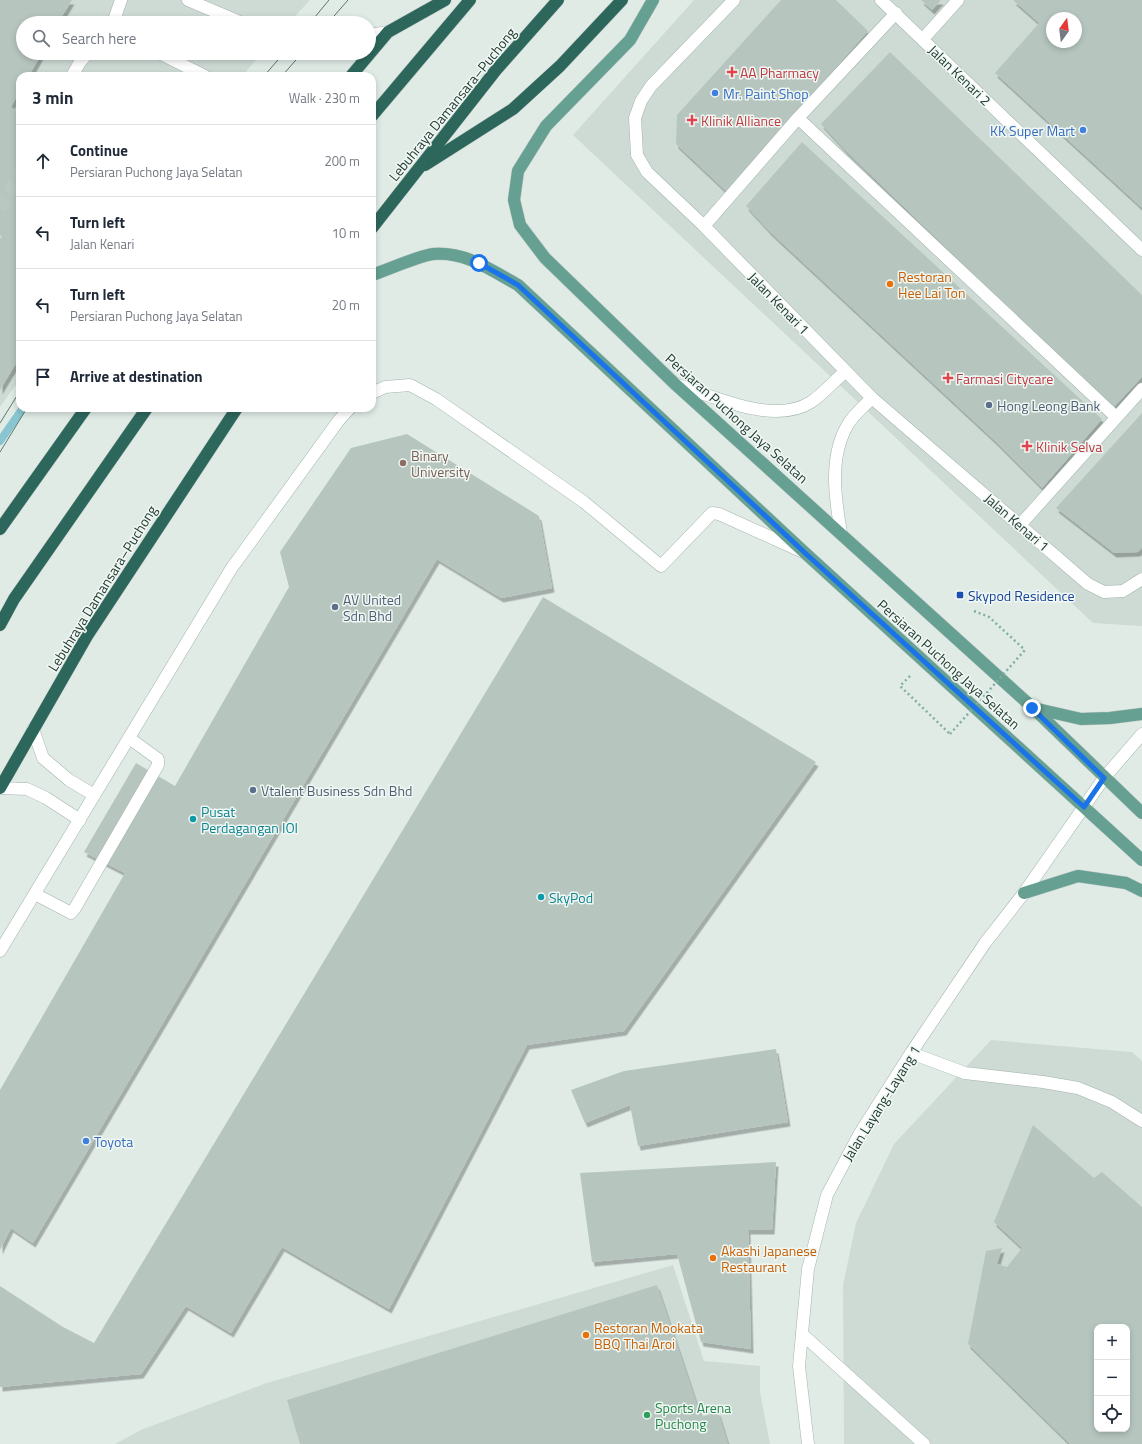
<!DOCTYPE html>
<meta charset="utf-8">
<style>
:root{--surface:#fff;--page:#f6f6f7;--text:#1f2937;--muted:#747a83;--line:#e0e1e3}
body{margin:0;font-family:"Titillium Web",sans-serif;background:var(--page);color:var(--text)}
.controls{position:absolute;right:12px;bottom:12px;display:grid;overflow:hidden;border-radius:8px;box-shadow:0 2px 6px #0003}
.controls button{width:36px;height:36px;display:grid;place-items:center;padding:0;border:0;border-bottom:1px solid var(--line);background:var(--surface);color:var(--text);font:20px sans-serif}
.compass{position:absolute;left:1046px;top:12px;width:36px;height:36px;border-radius:50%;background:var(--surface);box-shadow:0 2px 6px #0003;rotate:14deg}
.stop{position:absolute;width:12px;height:12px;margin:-9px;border:3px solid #1a73e8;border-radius:50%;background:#fff}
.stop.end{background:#1a73e8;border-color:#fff;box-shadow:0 1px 4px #0008}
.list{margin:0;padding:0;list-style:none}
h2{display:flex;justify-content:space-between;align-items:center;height:52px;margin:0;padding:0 16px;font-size:17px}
h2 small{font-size:13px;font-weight:400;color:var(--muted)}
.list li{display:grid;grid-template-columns:26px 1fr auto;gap:12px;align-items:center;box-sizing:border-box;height:72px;padding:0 16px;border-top:1px solid var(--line)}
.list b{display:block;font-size:15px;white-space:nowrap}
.list p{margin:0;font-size:13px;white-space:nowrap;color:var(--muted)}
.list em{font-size:13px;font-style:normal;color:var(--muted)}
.icon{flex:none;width:22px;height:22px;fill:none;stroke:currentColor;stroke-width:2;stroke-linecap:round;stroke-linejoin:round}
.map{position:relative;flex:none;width:1142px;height:1444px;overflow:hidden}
.search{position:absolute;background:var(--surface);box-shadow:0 2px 6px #0003;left:16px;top:16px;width:360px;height:44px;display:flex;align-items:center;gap:10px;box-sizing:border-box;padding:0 14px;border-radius:22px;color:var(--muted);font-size:15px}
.panel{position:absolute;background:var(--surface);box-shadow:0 2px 6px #0003;left:16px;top:72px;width:360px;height:340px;border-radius:12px}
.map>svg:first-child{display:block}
.built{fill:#cedbd5;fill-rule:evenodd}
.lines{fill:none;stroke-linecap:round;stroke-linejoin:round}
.stream{stroke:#88c5d0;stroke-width:8}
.building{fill:#b6c6bf;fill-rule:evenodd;filter:url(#shadow)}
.minor-tunnel{stroke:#bac8c2;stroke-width:12;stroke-dasharray:12 6;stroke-linecap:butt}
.minor-casing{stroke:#a3b3ad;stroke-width:13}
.major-casing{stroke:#c1c8c6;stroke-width:13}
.highway-casing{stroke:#c1c8c6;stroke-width:13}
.path{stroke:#81afa1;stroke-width:2.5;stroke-dasharray:2 3;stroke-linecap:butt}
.minor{stroke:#fff;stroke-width:12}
.major{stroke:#65a092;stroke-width:12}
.highway{stroke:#2d675c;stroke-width:12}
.tram{stroke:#5b7770;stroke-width:1}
.path-bridge{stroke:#81afa1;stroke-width:2.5;stroke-dasharray:2 3;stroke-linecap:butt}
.route{stroke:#1a73e8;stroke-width:5}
.health-dot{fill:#e0444e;stroke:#f1f8f4;stroke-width:1.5}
.shop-dot{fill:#3f7fe0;stroke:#f1f8f4;stroke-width:1.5}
.food-dot{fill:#e8710a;stroke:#f1f8f4;stroke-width:1.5}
.service-dot{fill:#5c6f8a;stroke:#f1f8f4;stroke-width:1.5}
.education-dot{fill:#8d6e63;stroke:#f1f8f4;stroke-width:1.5}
.transit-dot{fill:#1a4fb4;stroke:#f1f8f4;stroke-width:1.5}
.culture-dot{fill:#0f9aa8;stroke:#f1f8f4;stroke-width:1.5}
.leisure-dot{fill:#2e9e5b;stroke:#f1f8f4;stroke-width:1.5}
.labels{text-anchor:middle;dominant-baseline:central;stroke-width:3;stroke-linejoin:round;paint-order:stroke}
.health-label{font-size:14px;fill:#be3a42;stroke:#f1f8f4;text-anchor:start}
.street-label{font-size:14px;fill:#213b34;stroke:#f1f8f4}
.shop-label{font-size:14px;fill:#366cbe;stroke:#f1f8f4;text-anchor:start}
.food-label{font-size:14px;fill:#c56008;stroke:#f1f8f4;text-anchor:start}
.service-label{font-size:14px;fill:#4e5e75;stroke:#f1f8f4;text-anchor:start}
.education-label{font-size:14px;fill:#785e54;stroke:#f1f8f4;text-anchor:start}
.transit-label{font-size:14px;fill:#164399;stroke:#f1f8f4;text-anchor:start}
.culture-label{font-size:14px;fill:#0d838f;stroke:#f1f8f4;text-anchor:start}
.leisure-label{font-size:14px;fill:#27864d;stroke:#f1f8f4;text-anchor:start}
</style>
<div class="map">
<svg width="1142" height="1444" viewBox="0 0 1142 1444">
<defs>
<filter id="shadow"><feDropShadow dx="2.5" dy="4.5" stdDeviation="0" flood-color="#0004"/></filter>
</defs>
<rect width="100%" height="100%" fill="#e0ebe6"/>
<g class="built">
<polygon points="0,0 310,0 289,23 23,23 23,53 262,53 242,76 20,76 20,379 0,407"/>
<path d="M 694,0 L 1142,0 L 1142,626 L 1093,623 L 573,135 ZM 1052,18 L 1076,18 L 1076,42 L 1052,42 Z"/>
<path d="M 991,1040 L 1132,1052 L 1142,1061 L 1142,1444 L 844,1444 L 843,1285 L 856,1223 L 894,1144 ZM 1097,1327 L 1127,1327 L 1127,1429 L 1097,1429 Z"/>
<polygon points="673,1265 704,1361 760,1366 760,1392 770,1444 115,1444 143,1429 267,1383"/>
</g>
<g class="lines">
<polyline class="stream" points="0,441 23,408"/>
</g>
<g class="building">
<polygon points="0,0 72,0 58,23 23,23 23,53 42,53 29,76 20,76 20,91 11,107 20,113 20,357 0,390 0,239 2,236 0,235"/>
<polygon points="781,0 836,0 868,31 727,192 676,144 677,115"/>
<polygon points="921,0 941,0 932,10"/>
<path d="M 1013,0 L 1142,0 L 1142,208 L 995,73 L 1039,23 ZM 1052,18 L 1076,18 L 1076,42 L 1052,42 Z"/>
<polygon points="890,52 1142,295 1142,377 1111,410 1084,381 846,151 821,124"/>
<polygon points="802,142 1102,419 1042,488 995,441 770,232 746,206"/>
<polygon points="1142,413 1142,548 1138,552 1114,553 1056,508"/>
<polygon points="407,434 539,516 552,588 501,598 437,559 33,1243 11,1228 0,1250 0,1090 125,873 84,852 136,763 175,786 289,587 280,552 351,448"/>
<polygon points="543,597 816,762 624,1031 527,1045 389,1309 282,1247 231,1333 186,1306 141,1374 0,1387 0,1286 63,1327 94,1343"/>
<polygon points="776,1049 788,1122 638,1146 630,1105 585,1123 571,1090 624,1071"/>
<path d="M 1033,1125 L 1094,1178 L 1102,1172 L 1142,1207 L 1142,1444 L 1070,1444 L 968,1344 L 986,1251 L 1002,1248 L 997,1264 L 1007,1267 L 1022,1248 L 994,1222 ZM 1097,1327 L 1127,1327 L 1127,1429 L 1097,1429 Z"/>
<polygon points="776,1162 772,1230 748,1230 751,1349 701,1342 677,1254 592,1262 580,1173"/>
<polygon points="657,1285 701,1417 718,1412 728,1444 300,1444 287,1400"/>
</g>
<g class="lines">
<polyline class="minor-tunnel" points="0,209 20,172"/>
<defs>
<g id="minor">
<polyline points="188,0 242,23"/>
<polyline points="734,0 651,86 641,101 635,118 637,155 647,172 704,226 872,398 1088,584 1104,592 1123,591 1142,579"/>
<polyline points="881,0 1142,250"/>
<polyline points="113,23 121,0"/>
<polyline points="369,35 388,32"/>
<polyline points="923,39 958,0"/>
<polyline points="159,53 205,76"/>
<polyline points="72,76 80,62 88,53"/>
<polyline points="798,118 1116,417"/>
<polyline points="704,226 798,118 896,13"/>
<path d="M 675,384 C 713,396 774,426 811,402 C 823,394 834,381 845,372"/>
<polyline points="372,393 385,387 410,385 436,399 584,502 661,566 712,513 719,514 801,551"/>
<polyline points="1020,525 1142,389"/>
<path d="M 841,533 C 835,498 829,458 847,426 C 852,416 864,406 872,398"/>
<polyline points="33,729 43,758 69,780 94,795"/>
<polyline points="0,788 27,789 46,798 80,820"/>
<polyline points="35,894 71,913 75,908 158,765 158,759 129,738"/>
<polyline points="0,951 231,569 339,420 350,408"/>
<polyline points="911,1053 965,1073 1043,1082 1078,1088 1112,1102 1142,1121"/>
<polyline points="802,1334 924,1444"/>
<polyline points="808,1444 799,1366 808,1269 827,1195 860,1133 911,1053 985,943 1024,893 1104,778 1142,734"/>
</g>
<g id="major">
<polyline points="653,0 630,40 546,126 518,171 514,200 520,225 545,258 675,384 1032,707 1142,813"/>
<path d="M 372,275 C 387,270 418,256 433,254 C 465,251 491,270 518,285 L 804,552 L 1142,860"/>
<polyline points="1033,708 1081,719 1110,718 1142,714"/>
<polyline points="1024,893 1078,876 1126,883 1142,891"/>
</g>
<g id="highway">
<polyline points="351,76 388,32 445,0"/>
<polyline points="372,116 470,0"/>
<polyline points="425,165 513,109 560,66 622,0"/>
<polyline points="372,228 496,70 558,0"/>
<polyline points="0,529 86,408"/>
<polyline points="0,625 14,599 147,408"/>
<polyline points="0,788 87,636 237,408"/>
</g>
</defs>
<use href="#minor" class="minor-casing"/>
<use href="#major" class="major-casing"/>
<use href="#highway" class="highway-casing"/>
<g class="path">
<polyline points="974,611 989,617 1025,650"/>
<polyline points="910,676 900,686 950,734"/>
</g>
<use href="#minor" class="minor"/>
<use href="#major" class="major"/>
<use href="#highway" class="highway"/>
<g class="tram">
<polyline points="310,23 329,0"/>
<polyline points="328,23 348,0"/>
<polyline points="264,76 284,53"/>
<polyline points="282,76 302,53"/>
<polyline points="0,423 20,391"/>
<polyline points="0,452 27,408"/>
</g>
<polyline class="path-bridge" points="950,734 1025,650"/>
</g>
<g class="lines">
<polyline class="route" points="479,263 518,285 804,552 1084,807 1104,778 1032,708"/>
</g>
<g class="health-dot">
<path d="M730 66h4v4h4v4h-4v4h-4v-4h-4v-4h4z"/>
<path d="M690 114h4v4h4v4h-4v4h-4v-4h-4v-4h4z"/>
<path d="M946 372h4v4h4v4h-4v4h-4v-4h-4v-4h4z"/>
<path d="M1025 440h4v4h4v4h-4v4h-4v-4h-4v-4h4z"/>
</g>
<g class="shop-dot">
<circle cx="715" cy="93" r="4"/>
<circle cx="1083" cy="130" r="4"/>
<circle cx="86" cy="1141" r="4"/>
</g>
<g class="food-dot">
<circle cx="890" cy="284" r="4"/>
<circle cx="713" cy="1258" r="4"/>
<circle cx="586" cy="1335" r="4"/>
</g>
<g class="service-dot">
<circle cx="989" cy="405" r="4"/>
<circle cx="335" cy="607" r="4"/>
<circle cx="253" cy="790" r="4"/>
</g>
<circle class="education-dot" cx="403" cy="463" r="4"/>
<rect class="transit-dot" x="956" y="591" width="8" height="8" rx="2"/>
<g class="culture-dot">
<circle cx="193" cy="819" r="4"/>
<circle cx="541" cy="897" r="4"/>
</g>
<circle class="leisure-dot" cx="647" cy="1415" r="4"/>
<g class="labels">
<g class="health-label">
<text x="740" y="72">AA Pharmacy</text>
<text x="701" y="120">Klinik Alliance</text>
<text x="956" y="378">Farmasi Citycare</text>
<text x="1036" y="446">Klinik Selva</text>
</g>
<g class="street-label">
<text transform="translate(960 75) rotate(44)">Jalan Kenari 2</text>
<text transform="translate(452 104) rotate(-51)">Lebuhraya Damansara–Puchong</text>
<text transform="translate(779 303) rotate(46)">Jalan Kenari 1</text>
<text transform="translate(737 418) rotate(42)">Persiaran Puchong Jaya Selatan</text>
<text transform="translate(1017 522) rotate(41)">Jalan Kenari 1</text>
<text transform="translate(102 588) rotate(-58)">Lebuhraya Damansara–Puchong</text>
<text transform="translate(949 664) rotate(42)">Persiaran Puchong Jaya Selatan</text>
<text transform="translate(881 1103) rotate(-58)">Jalan Layang-Layang 1</text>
</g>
<g class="shop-label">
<text x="723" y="93">Mr. Paint Shop</text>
<text x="1075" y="130" text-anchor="end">KK Super Mart</text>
<text x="94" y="1141">Toyota</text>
</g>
<g class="food-label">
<text x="898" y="276">Restoran<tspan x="898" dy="16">Hee Lai Ton</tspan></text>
<text x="721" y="1250">Akashi Japanese<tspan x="721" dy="16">Restaurant</tspan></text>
<text x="594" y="1327">Restoran Mookata<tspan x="594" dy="16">BBQ Thai Aroi</tspan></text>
</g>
<g class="service-label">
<text x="997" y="405">Hong Leong Bank</text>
<text x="343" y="599">AV United<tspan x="343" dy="16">Sdn Bhd</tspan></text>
<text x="261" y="790">Vtalent Business Sdn Bhd</text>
</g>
<g class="education-label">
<text x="411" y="455">Binary<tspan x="411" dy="16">University</tspan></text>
</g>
<g class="transit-label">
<text x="968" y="595">Skypod Residence</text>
</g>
<g class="culture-label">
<text x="201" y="811">Pusat<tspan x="201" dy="16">Perdagangan IOI</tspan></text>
<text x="549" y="897">SkyPod</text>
</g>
<g class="leisure-label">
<text x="655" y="1407">Sports Arena<tspan x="655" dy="16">Puchong</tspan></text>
</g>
</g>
</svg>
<div class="controls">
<button>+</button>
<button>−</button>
<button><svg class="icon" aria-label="locate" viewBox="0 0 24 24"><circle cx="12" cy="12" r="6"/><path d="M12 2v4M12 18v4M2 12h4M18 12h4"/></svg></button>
</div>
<svg class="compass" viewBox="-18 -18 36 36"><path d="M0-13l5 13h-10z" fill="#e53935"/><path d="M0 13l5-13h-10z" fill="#747a83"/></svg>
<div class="stop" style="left:479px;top:263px"></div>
<div class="stop end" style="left:1032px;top:708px"></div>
<div class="search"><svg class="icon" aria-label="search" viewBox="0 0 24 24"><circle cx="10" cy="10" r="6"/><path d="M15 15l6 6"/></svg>Search here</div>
<section class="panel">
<h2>3 min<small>Walk · 230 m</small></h2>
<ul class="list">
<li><svg class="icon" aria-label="ahead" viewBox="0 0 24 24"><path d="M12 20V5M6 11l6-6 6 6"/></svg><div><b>Continue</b><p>Persiaran Puchong Jaya Selatan</p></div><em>200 m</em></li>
<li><svg class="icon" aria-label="left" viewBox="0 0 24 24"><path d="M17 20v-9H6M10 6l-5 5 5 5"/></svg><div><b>Turn left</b><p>Jalan Kenari</p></div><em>10 m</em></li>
<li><svg class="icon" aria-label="left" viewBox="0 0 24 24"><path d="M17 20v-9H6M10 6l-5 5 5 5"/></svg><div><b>Turn left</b><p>Persiaran Puchong Jaya Selatan</p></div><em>20 m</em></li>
<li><svg class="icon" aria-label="arrive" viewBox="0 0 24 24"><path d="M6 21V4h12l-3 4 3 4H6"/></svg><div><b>Arrive at destination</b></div></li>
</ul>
</section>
</div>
